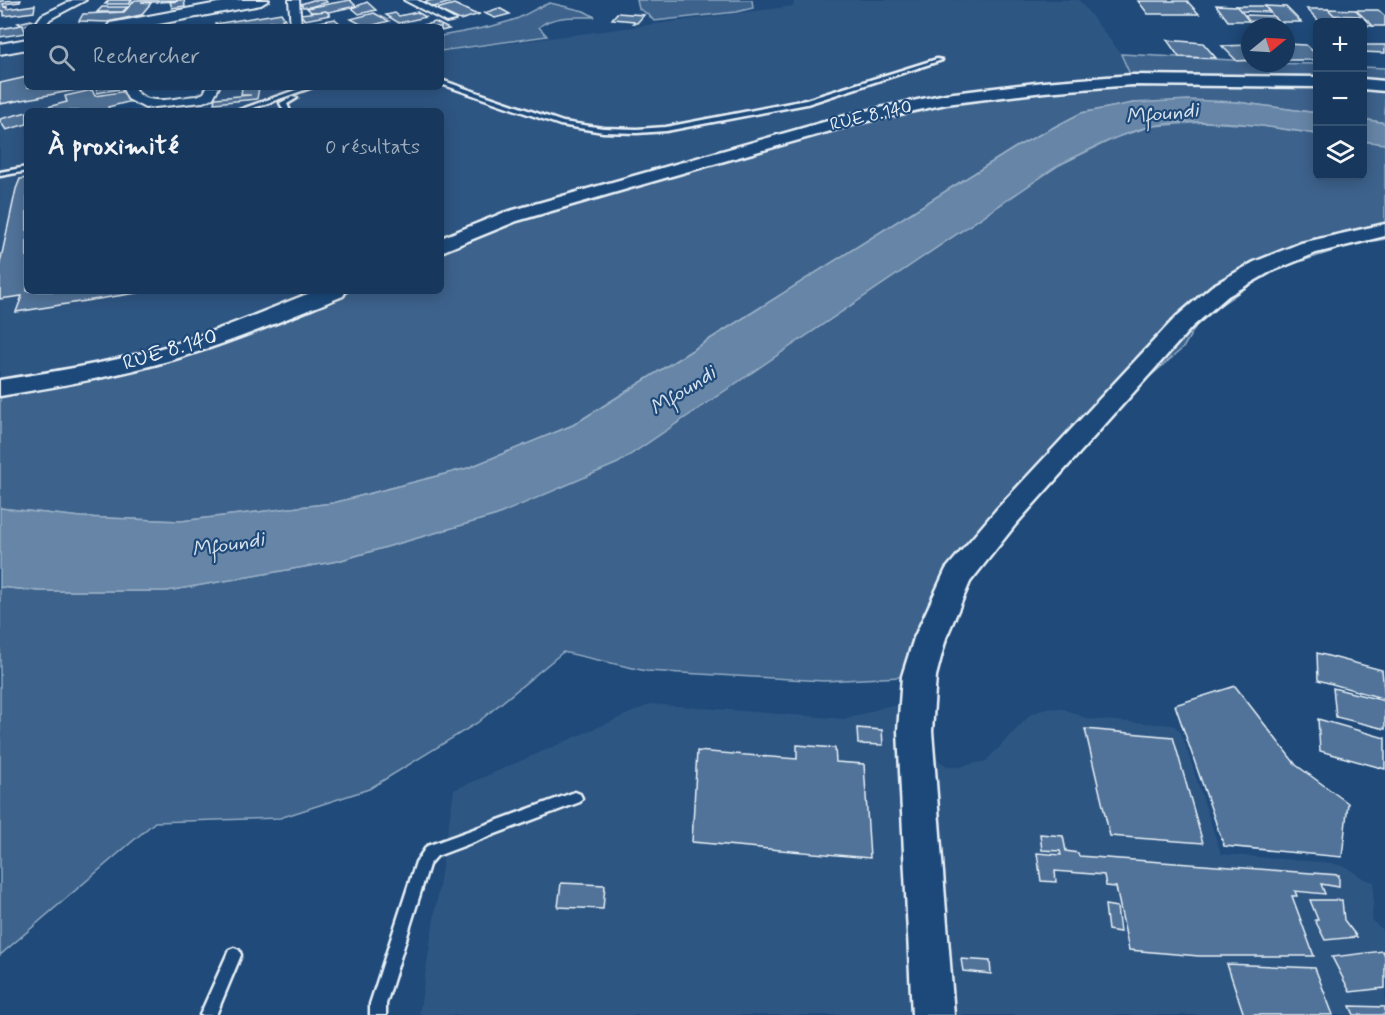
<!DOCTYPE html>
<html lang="fr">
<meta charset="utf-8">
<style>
:root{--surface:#17385c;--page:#244365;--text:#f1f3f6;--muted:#9eacbb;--line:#365272}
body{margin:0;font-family:Mynerve,sans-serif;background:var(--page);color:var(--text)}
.controls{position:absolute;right:18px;top:18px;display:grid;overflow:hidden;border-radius:9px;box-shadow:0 3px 15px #0003}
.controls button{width:54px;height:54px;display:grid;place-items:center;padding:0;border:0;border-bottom:2px solid var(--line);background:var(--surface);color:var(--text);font:30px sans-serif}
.compass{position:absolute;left:1241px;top:18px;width:54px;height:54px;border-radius:50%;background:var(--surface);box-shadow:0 3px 15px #0003;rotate:72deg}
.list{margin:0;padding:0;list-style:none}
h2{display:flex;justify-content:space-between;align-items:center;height:78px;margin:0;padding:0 24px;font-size:26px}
h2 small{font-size:20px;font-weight:400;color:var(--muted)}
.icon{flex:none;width:33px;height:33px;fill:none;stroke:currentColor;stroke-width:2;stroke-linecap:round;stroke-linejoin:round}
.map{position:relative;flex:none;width:1385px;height:1015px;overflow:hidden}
.search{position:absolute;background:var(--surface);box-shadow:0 3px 15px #0003;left:24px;top:24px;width:420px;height:66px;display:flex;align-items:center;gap:15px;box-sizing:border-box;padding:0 21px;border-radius:9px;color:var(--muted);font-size:22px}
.panel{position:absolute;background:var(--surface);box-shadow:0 3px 15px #0003;left:24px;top:108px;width:420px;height:186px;border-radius:9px}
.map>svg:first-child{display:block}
.built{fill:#2e5683}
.green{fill:#3c628c;stroke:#92aac2;stroke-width:1.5}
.water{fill:#6685a7;stroke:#9ab0c7;stroke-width:1.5}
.building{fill:#517399;stroke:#e8f1f8;stroke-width:1.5}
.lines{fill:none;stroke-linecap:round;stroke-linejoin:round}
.lane-casing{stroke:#e8f1f8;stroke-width:5}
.street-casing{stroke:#e8f1f8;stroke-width:4}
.secondary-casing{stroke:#e8f1f8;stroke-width:5}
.primary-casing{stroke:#e8f1f8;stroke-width:4}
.lane{fill:#1f4a7a;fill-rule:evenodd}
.street{fill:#1f4a7a;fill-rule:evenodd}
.secondary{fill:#1f4a7a;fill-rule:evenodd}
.primary{fill:#1f4a7a;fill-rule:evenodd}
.labels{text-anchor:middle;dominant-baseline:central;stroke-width:4.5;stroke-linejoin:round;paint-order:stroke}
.far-street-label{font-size:18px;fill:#e8f1f8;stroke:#1f4a7a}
.street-label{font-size:21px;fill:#e8f1f8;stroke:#1f4a7a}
.water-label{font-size:22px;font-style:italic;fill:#d4e1ec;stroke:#1f4a7a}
</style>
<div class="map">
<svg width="1385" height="1015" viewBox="0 0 1385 1015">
<rect width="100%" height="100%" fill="#1f4a7a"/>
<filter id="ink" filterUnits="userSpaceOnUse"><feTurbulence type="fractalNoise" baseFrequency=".0167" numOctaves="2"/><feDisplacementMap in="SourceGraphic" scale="12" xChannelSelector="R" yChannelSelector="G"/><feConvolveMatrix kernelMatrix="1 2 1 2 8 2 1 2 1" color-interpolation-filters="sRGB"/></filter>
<g filter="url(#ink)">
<g class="built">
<polygon points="793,0 1079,0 1121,54 1132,80 441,246 441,111 114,111 214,103 219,87 441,87 441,52 794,6"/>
<polygon points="27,44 27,87 98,87 110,111 27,111 27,291 335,291 207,339 0,388 0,49"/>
<polygon points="651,704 846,719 888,706 900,706 923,732 939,761 947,766 959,767 986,761 1030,715 1047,708 1064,709 1088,719 1173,725 1180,731 1183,738 1221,854 1331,863 1346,867 1364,879 1374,882 1372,921 1385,931 1385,1015 419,1015 454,790"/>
</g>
<g class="green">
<polygon points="637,0 752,0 753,8 736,12 654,21 648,14 639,9"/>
<path d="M 550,3 L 584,11 L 595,17 C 578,17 552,15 539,27 L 547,36 L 441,51 L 441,36 C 466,31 492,28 516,19 C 528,14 537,7 550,3 Z"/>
<polygon points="1121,54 1250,61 1250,63 1317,64 1317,113 1237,102 1133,103 1081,113 1016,147 573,425 468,468 333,503 181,521 81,517 0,508 0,388 142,361 335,291 441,291 441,246 510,217 946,99 1132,79"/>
<polygon points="1362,67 1385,68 1385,123 1363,119"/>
<polygon points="1205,122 1255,125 1317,134 1318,176 1362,176 1363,141 1385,144 1385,239 1352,245 1271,271 1200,319 1183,348 1088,430 957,577 919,676 824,681 646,671 563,652 477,723 369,789 280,818 155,822 0,955 0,587 39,591 167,591 338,561 497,515 1059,165 1117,137 1153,126"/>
</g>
<g class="water">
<path d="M 1188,100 L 1237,102 L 1317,113 L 1317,134 C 1264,126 1207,116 1153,126 C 1119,133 1089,150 1059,165 L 618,463 L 497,515 L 338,561 L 167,591 L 39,591 L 0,587 L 0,508 L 81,517 L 181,521 L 333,503 L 468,468 L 573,425 L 1016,147 L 1081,113 L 1133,103 Z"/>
<polygon points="1363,119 1385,123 1385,144 1363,141"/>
</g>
<g class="building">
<polygon points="21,0 20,2 3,4 4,7 7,6 7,9 35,5 34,12 4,16 4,11 0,11 0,1"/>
<polygon points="109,0 132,0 129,4 105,4"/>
<polygon points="135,0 159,0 157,2 141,2 151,3 141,15 107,22 79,21 83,14 124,12"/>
<polygon points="161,0 184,0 185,6 172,8 170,2 178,1 160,2"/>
<polygon points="313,0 325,0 327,2 310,7 303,7 301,4"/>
<polygon points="350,0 356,6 329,12 311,12 307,8"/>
<polygon points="432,0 447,0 451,2 434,7 424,2"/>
<polygon points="1138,1 1187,1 1199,14 1148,14"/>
<polygon points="367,2 376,10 359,14 352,8"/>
<polygon points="454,4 473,13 480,14 460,20 436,9"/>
<polygon points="1216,5 1237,6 1249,21 1228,21"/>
<polygon points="1236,6 1265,6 1269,12 1241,11"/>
<polygon points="1265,6 1286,7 1301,22 1278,22"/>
<polygon points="102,7 128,7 122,12 97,12"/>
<polygon points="499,8 510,14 495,18 484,13"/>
<polygon points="1307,9 1328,9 1342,22 1320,22"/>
<polygon points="1328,9 1356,10 1362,16 1334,15"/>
<polygon points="1356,10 1378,10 1385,16 1385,26 1373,26"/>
<polygon points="326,11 330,15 305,20 300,14"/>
<polygon points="417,12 426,17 399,23 386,15 395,13 399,16"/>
<polygon points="281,13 285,19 282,19 283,23 275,24 273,21 255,27 217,27 215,24"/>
<polygon points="374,13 389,21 366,27 351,19"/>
<polygon points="617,13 644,15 637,23 633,23 634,21 612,19"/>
<polygon points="1245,15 1273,16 1278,22 1249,21"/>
<polygon points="335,19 343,26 312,27 309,24"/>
<polygon points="1338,19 1367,20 1373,26 1362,25 1362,22 1342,22"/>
<polygon points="31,20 36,23 23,26 26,33 0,37 0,29 22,25 18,23"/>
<polygon points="435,22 449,29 441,31 441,27 416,27"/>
<polygon points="1167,40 1203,43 1216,58 1179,57"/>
<polygon points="1286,44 1306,45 1318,56 1318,60 1289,60 1286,56"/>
<polygon points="1250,45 1250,60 1237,61 1222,46"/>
<polygon points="1362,45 1385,45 1385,53 1362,52"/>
<polygon points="27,77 27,87 92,87 0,104 0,83"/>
<polygon points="96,87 125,87 125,88 97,93"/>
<polygon points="242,87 259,87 257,99 214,103 215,98 251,95 241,95"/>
<polygon points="92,90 95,96 127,91 132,101 108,107 110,111 32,111 67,102 65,96"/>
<polygon points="27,112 27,124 6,130 0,121 0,119"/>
<polygon points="27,178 27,291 149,291 16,312 22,296 0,299 0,263 16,189 20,179"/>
<polygon points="1317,653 1382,670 1385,699 1318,680"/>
<polygon points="1235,686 1296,765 1348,803 1342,857 1224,846 1175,705"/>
<polygon points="1333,688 1385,701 1385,729 1336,717"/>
<polygon points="1318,719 1385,738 1385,769 1320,751"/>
<polygon points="857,728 882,730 883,745 858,744"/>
<polygon points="1085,729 1173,737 1203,843 1110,836"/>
<polygon points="797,745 835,748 836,762 864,764 870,858 692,842 697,751 797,759"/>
<polygon points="1040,834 1063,836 1066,851 1078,853 1079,856 1339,875 1339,887 1321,884 1325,894 1295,891 1297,896 1292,896 1314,956 1199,956 1129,950 1116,887 1106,886 1104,875 1055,871 1056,882 1041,881 1037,853 1061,855 1060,851 1042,850"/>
<polygon points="561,883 605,885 603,909 558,907"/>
<polygon points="1310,900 1342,900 1344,920 1357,937 1325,940 1315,920 1318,920"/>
<polygon points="1105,905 1117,907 1120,932 1108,930"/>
<polygon points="1383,951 1385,956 1385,988 1350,992 1332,957"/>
<polygon points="961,959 990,961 991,974 963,971"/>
<polygon points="1227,964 1315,968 1333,1015 1244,1015"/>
<polygon points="1350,1006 1385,1007 1385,1015 1354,1015"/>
</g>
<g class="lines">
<defs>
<g id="lane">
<polygon points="937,59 942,60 807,104 666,131 637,133 603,132 560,125 441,84 441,80 563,122 603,128 637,129 666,127 806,100"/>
<polygon points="304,87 313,87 245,111 236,111"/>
<polygon points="292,97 297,98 287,104 290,111 284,111 280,103"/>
<polygon points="27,167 27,171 0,176 0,172"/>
<polygon points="575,792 580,794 582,798 580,802 437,856 429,865 386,1004 386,1015 370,1015 370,1004 416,862 427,846"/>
<polygon points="234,948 239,950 241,955 216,1015 200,1015 229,950"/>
</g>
<g id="street">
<polygon points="73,0 86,0 50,19 44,27 33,27 42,15"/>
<polygon points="289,0 299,0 301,27 291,27"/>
<polygon points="404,0 417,0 455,20 446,22"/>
<path d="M 122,87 L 134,87 C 144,109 177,97 197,96 L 204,93 L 207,87 L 219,87 L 213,98 L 203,102 L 145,108 L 128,99 Z"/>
</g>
<g id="secondary">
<polygon points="1132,75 1318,77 1318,87 1132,85 1044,92 946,104 859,123 675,175 517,221 441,252 441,238 503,213 856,113 946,94 1044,82"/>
<polygon points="1362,79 1385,81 1385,91 1362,89"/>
<polygon points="1385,224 1385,236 1316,253 1270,272 1228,296 1192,327 1016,524 970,582 946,638 936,676 932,731 954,1015 912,1015 898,731 902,676 914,638 946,569 996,510 1176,317 1212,286 1254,262 1301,243"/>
<path d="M 315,291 L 346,291 L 343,296 C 288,318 233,342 175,359 C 118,376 59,386 0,396 L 0,380 C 52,372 104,364 154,350 C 209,335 262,312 315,291 Z"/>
</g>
<g id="primary">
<polygon points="234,0 269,0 261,5 143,27 107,27 110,23 116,22"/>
<polygon points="27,39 27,49 0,54 0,44"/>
</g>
</defs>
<use href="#lane" class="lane-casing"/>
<use href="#street" class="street-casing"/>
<use href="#secondary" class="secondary-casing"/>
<use href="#primary" class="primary-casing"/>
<use href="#lane" class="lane"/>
<use href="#street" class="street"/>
<use href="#secondary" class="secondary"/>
<use href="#primary" class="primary"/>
</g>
</g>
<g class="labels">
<g class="far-street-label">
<text transform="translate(871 116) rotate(-13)">RUE 8.140</text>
</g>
<g class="street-label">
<text transform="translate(170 350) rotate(-17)">RUE 8.140</text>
</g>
<g class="water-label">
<text transform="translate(1162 114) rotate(-6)">Mfoundi</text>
<text transform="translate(683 391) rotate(-33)">Mfoundi</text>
<text transform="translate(228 545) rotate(-9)">Mfoundi</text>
</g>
</g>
</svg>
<div class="controls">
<button>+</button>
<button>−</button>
<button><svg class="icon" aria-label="layers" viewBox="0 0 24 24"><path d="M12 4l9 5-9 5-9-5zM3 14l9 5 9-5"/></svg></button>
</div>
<svg class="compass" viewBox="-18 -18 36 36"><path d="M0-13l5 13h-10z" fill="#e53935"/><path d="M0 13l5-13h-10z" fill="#9eacbb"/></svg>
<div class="search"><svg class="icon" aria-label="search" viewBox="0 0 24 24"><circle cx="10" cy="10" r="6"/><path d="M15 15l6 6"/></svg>Rechercher</div>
<section class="panel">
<h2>À proximité<small>0 résultats</small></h2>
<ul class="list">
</ul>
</section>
</div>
